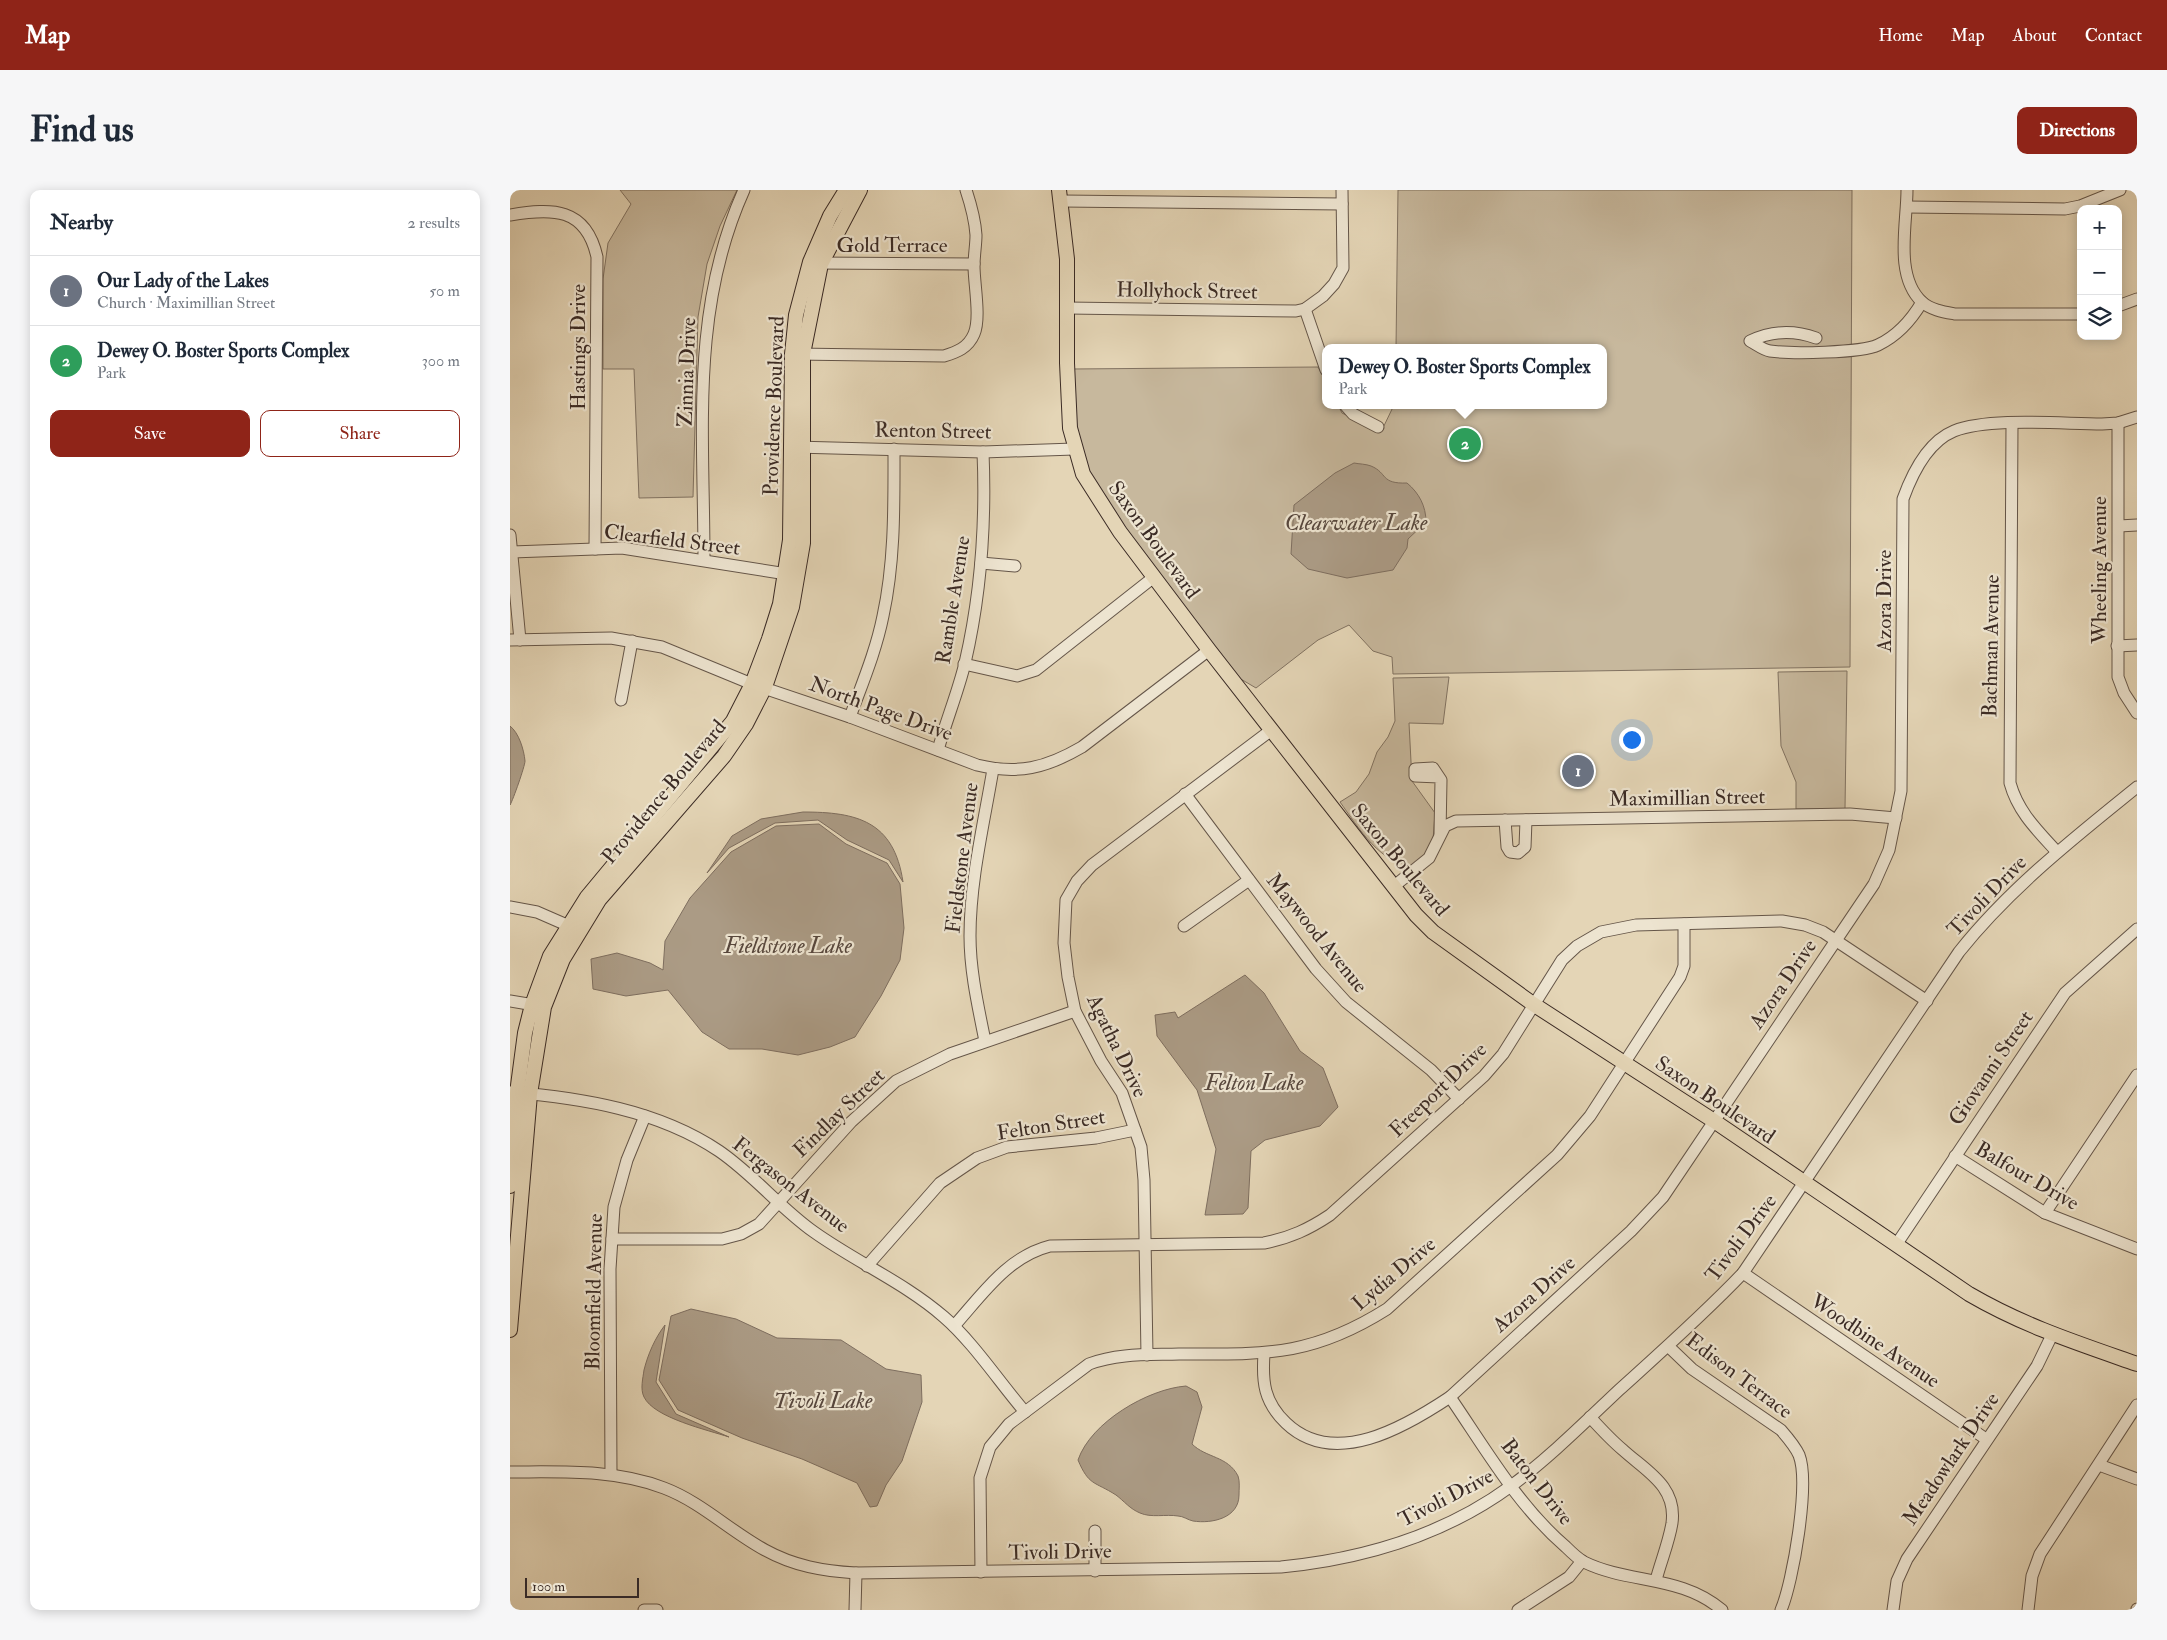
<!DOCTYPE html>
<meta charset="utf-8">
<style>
:root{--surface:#fff;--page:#f6f6f7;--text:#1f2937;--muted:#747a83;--line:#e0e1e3;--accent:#8f2418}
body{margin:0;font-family:"IM FELL Double Pica",serif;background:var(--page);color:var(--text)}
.controls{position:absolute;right:15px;top:15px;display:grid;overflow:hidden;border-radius:10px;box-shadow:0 2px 12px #0003}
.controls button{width:45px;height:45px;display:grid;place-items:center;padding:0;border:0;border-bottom:1px solid var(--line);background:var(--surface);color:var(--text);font:25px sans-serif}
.scale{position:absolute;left:15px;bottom:12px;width:114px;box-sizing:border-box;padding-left:5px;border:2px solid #3b2b25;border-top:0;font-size:14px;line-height:18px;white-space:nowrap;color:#3b2b25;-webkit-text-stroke:4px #ede4d0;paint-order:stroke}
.you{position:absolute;left:1121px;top:549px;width:18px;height:18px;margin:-12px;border:4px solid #fff;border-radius:50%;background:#1a73e8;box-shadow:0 0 0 8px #1a73e833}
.badge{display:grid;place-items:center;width:32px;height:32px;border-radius:50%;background:var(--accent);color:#fff;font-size:16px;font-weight:700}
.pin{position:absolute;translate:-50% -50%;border:2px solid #fff;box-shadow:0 1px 5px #0006}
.popup{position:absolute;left:812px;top:154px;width:285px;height:65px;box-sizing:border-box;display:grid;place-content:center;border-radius:10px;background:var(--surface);filter:drop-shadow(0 1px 4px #0005);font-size:16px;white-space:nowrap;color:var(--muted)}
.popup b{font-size:19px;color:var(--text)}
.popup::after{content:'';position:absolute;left:50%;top:100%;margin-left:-10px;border:10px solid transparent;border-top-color:var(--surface)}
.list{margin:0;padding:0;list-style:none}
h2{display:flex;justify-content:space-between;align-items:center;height:65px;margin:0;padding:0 20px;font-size:21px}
h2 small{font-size:16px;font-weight:400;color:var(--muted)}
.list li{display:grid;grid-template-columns:32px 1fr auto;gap:15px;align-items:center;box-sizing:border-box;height:70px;padding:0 20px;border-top:1px solid var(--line)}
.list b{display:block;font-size:19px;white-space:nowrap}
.list p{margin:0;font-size:16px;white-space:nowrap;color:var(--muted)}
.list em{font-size:16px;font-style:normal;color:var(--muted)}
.actions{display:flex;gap:10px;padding:15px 20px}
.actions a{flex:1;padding:11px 0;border:1px solid var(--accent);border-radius:10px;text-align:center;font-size:18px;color:var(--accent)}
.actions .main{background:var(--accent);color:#fff}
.icon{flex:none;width:28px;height:28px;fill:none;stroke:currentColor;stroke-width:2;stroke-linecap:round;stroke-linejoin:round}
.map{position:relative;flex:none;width:1627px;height:1420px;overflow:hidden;border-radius:10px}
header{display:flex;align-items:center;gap:30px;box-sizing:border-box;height:70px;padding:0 25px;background:var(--accent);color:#fff}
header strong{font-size:24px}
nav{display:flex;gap:28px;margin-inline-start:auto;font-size:18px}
.intro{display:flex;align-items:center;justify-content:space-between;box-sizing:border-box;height:120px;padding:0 30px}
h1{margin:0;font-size:35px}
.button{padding:12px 22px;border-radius:10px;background:var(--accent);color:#fff;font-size:18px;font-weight:700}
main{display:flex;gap:30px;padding:0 30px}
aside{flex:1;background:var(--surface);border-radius:10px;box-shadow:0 2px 12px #0003}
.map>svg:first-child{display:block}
.green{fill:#c7b89d;stroke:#817261}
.water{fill:#ab9b85;stroke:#7e6e5f}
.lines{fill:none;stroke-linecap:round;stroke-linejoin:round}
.minor-casing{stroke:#655649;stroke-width:13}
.major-casing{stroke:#3b2b25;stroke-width:16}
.minor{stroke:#ede4d0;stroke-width:11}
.major{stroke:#e4d5b6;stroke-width:14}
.labels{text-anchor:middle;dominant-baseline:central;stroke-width:4.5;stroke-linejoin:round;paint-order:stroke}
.street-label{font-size:21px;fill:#3b2b25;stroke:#ede4d0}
.water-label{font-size:22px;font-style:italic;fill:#57473d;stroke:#ede4d0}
</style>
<header>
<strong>Map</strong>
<nav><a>Home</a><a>Map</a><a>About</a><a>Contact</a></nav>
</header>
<div class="intro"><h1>Find us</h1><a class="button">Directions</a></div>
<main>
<aside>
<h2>Nearby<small>2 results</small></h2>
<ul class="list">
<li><span class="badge" style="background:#6b7280">1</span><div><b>Our Lady of the Lakes</b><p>Church · Maximillian Street</p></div><em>50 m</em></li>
<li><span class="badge" style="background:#2e9e5b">2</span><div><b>Dewey O. Boster Sports Complex</b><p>Park</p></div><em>300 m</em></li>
</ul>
<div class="actions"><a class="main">Save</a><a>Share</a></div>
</aside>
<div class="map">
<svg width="1627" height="1420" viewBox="0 0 1627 1420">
<rect width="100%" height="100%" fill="#e4d5b6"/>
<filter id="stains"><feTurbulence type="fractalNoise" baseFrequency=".004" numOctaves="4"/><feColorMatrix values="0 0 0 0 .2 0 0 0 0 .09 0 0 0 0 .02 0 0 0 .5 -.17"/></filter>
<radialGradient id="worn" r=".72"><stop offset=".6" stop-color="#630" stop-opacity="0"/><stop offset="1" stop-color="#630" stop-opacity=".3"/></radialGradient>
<g class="green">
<polygon points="110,0 227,0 210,36 197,74 188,127 183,307 129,308 124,179 93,179 93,89 98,53 121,14"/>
<polygon points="888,0 1342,0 1340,477 883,484 882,467 863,461 839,435 808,450 746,498 724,485 583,294 565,239 561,179 808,177 816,192 816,215 828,215 832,223 871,242 884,215 1094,215 1094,158 886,158"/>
<polygon points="1337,481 1335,619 1286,619 1286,592 1271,556 1268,482"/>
<path d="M 939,487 L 933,534 L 899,533 L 902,591 L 925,623 L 923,650 L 920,658 L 905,676 C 871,676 848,637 830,612 L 846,602 L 859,584 L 867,562 L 878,547 L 885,531 L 883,488 Z"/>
</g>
<g class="water">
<path d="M 844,273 C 849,274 856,274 861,276 C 878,283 870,294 897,293 C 909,303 916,316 916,332 L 898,349 L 897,358 L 883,380 L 837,388 L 798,379 L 781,364 L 784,315 L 825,283 Z"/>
<path d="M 0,536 C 9,543 14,560 15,571 C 15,576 3,610 0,615 Z"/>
<path d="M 293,622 C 347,622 384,631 393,692 L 379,670 L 337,650 L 308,630 L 265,633 L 219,658 L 197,683 L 222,646 L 251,629 Z"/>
<polygon points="309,634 336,654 377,673 390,694 394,738 390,770 371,806 345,847 320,857 288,865 252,859 219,859 192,842 158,800 116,806 83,799 81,769 107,763 140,773 153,780 155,751 180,708 221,662 266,636"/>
<polygon points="735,785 754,803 790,861 813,878 828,917 810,936 755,950 741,961 738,1018 733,1024 695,1025 706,959 687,900 647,846 645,825 665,822 668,828"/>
<polygon points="181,1119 226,1129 267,1148 331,1150 376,1179 411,1185 412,1212 392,1271 376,1295 367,1316 360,1317 347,1293 292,1269 232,1248 168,1220 149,1190 161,1126"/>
<path d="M 155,1135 L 146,1192 L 166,1224 L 219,1247 C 198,1240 144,1228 134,1207 C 130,1199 133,1188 134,1180 C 138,1164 145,1148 155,1135 Z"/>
<path d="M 676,1196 L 687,1202 L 692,1217 L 682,1254 C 696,1268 718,1266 728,1286 C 730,1291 729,1299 729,1305 C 729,1328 702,1334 683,1331 C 678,1330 673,1326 668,1326 C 656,1324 641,1328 630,1323 C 620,1319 614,1311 606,1305 C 584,1291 579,1296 568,1270 C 581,1232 638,1199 676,1196 Z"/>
</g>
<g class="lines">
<defs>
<g id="minor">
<path d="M 1397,0 C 1397,34 1384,86 1412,112 C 1421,120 1434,122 1445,124 L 1571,124"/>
<polyline points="552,11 832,14"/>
<polyline points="1397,17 1555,19 1570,16 1610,0"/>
<path d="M 0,25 C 42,18 76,17 87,67 L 85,359"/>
<polyline points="304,73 464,74"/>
<polyline points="1608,116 1627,109"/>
<polyline points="557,118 786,121 795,119 813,106 824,94 833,78 832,0"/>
<polyline points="795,119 816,180"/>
<path d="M 1306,148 C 1284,140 1261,141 1240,151 C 1246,154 1253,160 1260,161 C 1281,164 1351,163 1368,155 C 1387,146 1402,129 1412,112"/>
<path d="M 285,164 L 434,166 C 447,162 458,158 464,144 C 471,128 464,94 464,76 C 464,65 466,55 466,45 C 465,30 461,15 456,0"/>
<polyline points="835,215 843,224 868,237"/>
<polyline points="1608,233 1608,487 1614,503 1627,523"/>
<path d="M 1502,234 L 1500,593 C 1508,622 1527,640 1547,662"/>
<polyline points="285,257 473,262 564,259"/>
<polyline points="1609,336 1627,335"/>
<polyline points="0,345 10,450"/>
<polyline points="2,362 112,358 283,385"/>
<path d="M 194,370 C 194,242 180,120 234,0"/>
<polyline points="471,373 505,376"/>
<path d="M 0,450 L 101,448 L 152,457 L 242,494 L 340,527 L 467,575 C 508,585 536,578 572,557 L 699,460"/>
<polyline points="1607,456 1627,455"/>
<polyline points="454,474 507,486 526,480 644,387"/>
<polyline points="111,510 122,451"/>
<path d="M 340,527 C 352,494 366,461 373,426 C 385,371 384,314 384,259"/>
<path d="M 428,560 C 436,531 448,502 455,473 C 471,404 476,333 473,262"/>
<polyline points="929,587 905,586 905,579 923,578 931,590 930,644"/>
<polyline points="675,604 806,779 836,812 921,880 949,909"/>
<polyline points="995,630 997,657 1000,662 1008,663 1015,657 1016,630"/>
<polyline points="883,697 919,668 935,636 946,631 1340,624 1386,628"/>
<polyline points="0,717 27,722 66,739"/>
<polyline points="674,736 739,690"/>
<polyline points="0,811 30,816"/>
<path d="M 475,851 C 468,816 460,781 460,746 C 460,690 474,633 483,579"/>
<path d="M 0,902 C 72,908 148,920 209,961 C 244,985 270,1018 304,1042 C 346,1072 395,1093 434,1127 C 463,1152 490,1193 515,1222"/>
<polyline points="1445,966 1535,1023 1627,1059"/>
<polyline points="1535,1023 1627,885"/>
<polyline points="102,1049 212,1049 231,1044 249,1034 341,932 386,891 440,864 565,821"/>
<polyline points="1386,1055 1555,803 1627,739"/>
<polyline points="357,1076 430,993 467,968 497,957 586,948 625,940"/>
<polyline points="1233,1083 1476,1249"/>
<path d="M 444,1136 C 472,1105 497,1067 540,1056 L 754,1053 C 780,1048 799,1039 820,1025 L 974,886 L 993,864 L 1052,770 L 1067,756 L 1091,742 L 1126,735 L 1272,731 L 1295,735 L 1313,742 L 1417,811"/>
<path d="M 1158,1156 L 1182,1179 L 1271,1240 C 1278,1248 1285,1256 1289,1265 C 1300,1293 1283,1392 1271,1420"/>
<path d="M 754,1164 C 752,1192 754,1212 776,1233 C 824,1279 895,1237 940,1207 L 1121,1041 L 1153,1007 L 1364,694 L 1379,660 L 1391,601 L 1393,309 C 1402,284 1417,252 1444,241 C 1480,227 1552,234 1592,234 L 1608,233 L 1627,227"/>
<polyline points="637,1165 634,990 631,957 612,903 591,871 565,821 558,787 554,753 556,710 567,691 582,675 760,541"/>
<path d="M 940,1207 C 975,1258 1008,1316 1056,1357 C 1061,1362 1067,1368 1074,1372 C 1119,1394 1171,1385 1212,1420"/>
<path d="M 1080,1227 C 1090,1238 1101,1250 1113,1260 C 1136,1281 1167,1296 1162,1333 C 1159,1352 1151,1371 1146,1390"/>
<polyline points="1589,1275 1627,1289"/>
<path d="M 0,1282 C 52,1282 104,1279 154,1298 C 191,1312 220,1341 255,1360 C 284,1376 313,1381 346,1383 L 771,1377 C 853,1369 934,1345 1001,1296 C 1039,1268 1075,1232 1109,1200 C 1151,1162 1194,1124 1233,1083 L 1449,762 C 1500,698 1564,648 1627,597"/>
<polyline points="101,1284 100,1079 104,1017 117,970 135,926"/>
<polyline points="585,1341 585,1381"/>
<path d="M 471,1382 L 470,1288 L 480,1257 L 499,1234 L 579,1174 C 608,1163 639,1165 669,1164 C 755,1164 801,1167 877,1119 L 1047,965 L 1080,926 L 1170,787 L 1174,776 L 1174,734"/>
<polyline points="134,1420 147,1420"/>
<polyline points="345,1420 346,1383"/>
<polyline points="1008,1420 1059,1387 1072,1371"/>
<polyline points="1383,1420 1387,1391 1397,1369 1527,1176 1542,1145"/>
<polyline points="1518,1420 1522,1386 1530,1364 1627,1215"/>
<polyline points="1627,1420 1627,1419"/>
</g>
<g id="major">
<path d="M 549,0 L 557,69 L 557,173 L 560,238 L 573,284 L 610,342 L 699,460 L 906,725 L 923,742 L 1023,814 L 1204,931 L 1459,1104 C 1514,1136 1567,1153 1627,1174"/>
<polyline points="0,996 7,903 15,843 22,815 40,766 77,707 223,531 242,494 259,449 270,414 280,350 282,164 286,125 300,72 320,26 336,0"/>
<polyline points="0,1140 20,904 34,817 53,769 89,710 214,566 236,534 255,497 282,417 293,353 293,164 311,74 350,0"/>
</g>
</defs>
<use href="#minor" class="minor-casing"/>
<use href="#major" class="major-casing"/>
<use href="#minor" class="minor"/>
<use href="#major" class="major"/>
</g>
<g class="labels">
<g class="street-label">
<text x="382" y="55">Gold Terrace</text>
<text transform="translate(677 101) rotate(1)">Hollyhock Street</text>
<text transform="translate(68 157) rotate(-90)">Hastings Drive</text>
<text transform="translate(177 182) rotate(-88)">Zinnia Drive</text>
<text transform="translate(264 216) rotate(-88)">Providence Boulevard</text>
<text transform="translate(423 241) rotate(1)">Renton Street</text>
<text transform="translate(162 350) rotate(7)">Clearfield Street</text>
<text transform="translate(644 350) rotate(54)">Saxon Boulevard</text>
<text transform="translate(1589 380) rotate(-90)">Wheeling Avenue</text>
<text transform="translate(443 410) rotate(-81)">Ramble Avenue</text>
<text transform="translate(1374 411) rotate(-90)">Azora Drive</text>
<text transform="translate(1481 456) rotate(-89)">Bachman Avenue</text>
<text transform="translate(371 519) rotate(20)">North Page Drive</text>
<text transform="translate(154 602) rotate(-50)">Providence Boulevard</text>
<text transform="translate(1177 608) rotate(-1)">Maximillian Street</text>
<text transform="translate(452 668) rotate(-83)">Fieldstone Avenue</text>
<text transform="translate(890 670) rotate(50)">Saxon Boulevard</text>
<text transform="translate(1477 706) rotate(-46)">Tivoli Drive</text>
<text transform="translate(807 743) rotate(51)">Maywood Avenue</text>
<text transform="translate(1273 794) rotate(-56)">Azora Drive</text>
<text transform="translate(607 856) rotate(64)">Agatha Drive</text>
<text transform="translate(1481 878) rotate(-56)">Giovanni Street</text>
<text transform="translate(928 900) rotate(-44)">Freeport Drive</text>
<text transform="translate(1205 910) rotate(34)">Saxon Boulevard</text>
<text transform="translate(329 923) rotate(-44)">Findlay Street</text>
<text transform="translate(541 935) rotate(-9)">Felton Street</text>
<text transform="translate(1517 986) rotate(30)">Balfour Drive</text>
<text transform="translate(281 995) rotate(38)">Fergason Avenue</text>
<text transform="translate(1231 1048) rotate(-53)">Tivoli Drive</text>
<text transform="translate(884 1084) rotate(-40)">Lydia Drive</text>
<text transform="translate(84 1102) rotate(-89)">Bloomfield Avenue</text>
<text transform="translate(1024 1104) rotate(-42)">Azora Drive</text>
<text transform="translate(1365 1151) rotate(34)">Woodbine Avenue</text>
<text transform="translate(1229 1186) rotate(37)">Edison Terrace</text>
<text transform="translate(1441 1269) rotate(-56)">Meadowlark Drive</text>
<text transform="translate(1027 1292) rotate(52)">Baton Drive</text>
<text transform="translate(936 1308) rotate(-27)">Tivoli Drive</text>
<text transform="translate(550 1362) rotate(-1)">Tivoli Drive</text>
</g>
<g class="water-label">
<text x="846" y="333">Clearwater Lake</text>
<text x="278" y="756">Fieldstone Lake</text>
<text x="744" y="893">Felton Lake</text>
<text x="313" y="1211">Tivoli Lake</text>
</g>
</g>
<rect width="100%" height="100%" filter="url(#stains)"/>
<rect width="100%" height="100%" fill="url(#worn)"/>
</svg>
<div class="controls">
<button>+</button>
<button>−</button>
<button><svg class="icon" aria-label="layers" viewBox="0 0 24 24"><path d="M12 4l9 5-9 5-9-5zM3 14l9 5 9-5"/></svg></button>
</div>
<div class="scale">100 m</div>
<div class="you"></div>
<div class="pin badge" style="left:1068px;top:581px;background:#6b7280">1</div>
<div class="pin badge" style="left:955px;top:254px;background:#2e9e5b">2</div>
<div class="popup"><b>Dewey O. Boster Sports Complex</b>Park</div>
</div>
</main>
